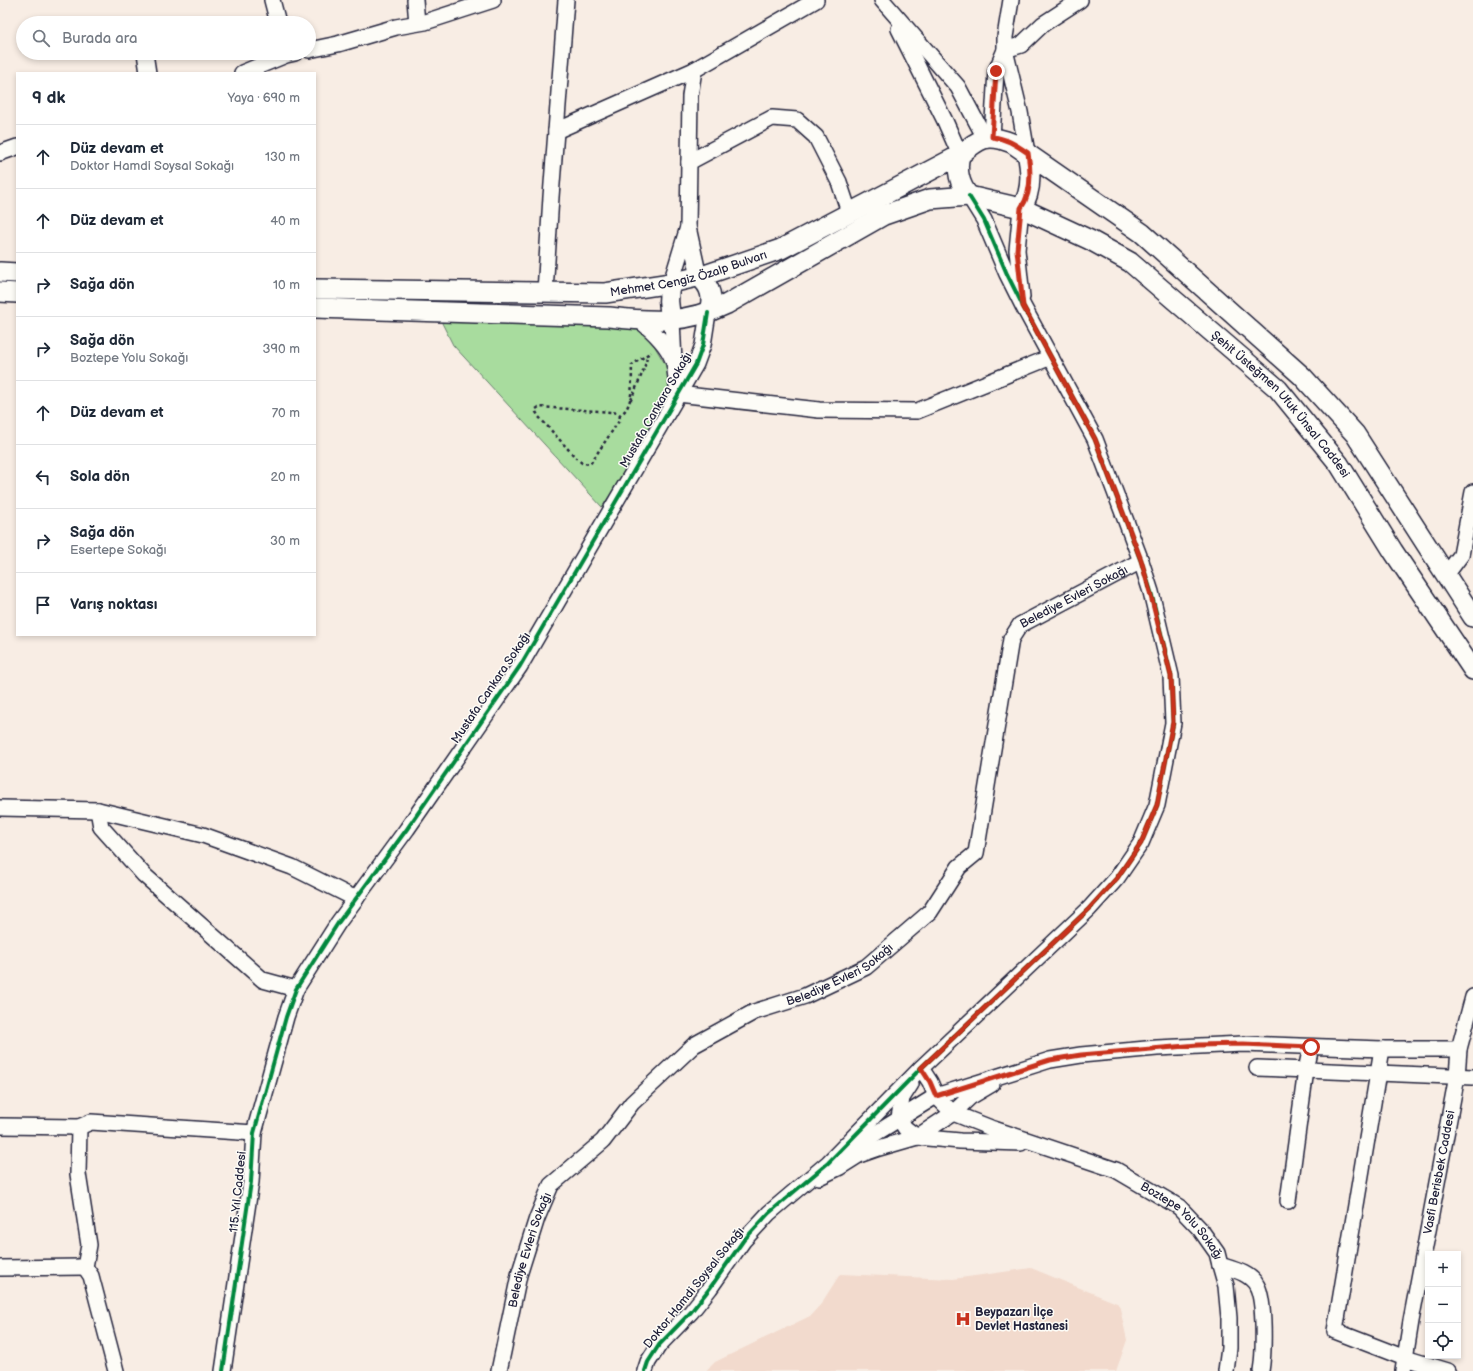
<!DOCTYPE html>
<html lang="tr">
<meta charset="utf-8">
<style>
:root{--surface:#fff;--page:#f2f2f3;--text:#1f2937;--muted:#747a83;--line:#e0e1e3}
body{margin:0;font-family:"Balsamiq Sans",sans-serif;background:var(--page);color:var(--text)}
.controls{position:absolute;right:12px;bottom:12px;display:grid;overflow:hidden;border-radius:0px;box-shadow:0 2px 6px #0003}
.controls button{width:36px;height:36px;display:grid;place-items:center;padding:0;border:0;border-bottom:1px solid var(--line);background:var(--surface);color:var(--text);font:20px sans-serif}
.stop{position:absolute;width:12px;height:12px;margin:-9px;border:3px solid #c8321e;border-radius:50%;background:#fff}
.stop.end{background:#c8321e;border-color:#fff;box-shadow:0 1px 4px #0008}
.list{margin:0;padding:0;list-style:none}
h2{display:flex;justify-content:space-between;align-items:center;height:52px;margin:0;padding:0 16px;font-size:17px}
h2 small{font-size:13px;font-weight:400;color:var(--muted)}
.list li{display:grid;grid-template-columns:26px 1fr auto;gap:12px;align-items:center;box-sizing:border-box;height:64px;padding:0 16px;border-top:1px solid var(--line)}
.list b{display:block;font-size:15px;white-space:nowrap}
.list p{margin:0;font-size:13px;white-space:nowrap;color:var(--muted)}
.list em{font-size:13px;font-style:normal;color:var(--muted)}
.icon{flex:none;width:22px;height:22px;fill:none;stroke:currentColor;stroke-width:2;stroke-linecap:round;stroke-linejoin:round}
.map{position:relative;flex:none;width:1473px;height:1371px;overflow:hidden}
.search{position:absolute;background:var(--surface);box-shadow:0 2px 6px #0003;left:16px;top:16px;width:300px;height:44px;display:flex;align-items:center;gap:10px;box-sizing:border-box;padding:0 14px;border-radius:22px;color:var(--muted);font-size:15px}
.panel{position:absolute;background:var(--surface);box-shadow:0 2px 6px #0003;left:16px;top:72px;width:300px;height:564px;border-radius:0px}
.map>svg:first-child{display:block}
.built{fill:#f2dacd}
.green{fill:#a8dc9e;stroke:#657f6c}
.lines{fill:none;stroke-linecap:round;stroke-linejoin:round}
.minor-casing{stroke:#22223b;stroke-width:18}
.major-casing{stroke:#22223b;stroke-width:22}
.path{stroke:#22223b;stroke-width:2.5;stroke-dasharray:3 3;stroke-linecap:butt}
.minor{stroke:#fdfcf7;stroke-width:15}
.major{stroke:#fdfcf7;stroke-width:19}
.cycleway-casing{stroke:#fdfcf7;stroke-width:6}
.cycleway{stroke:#00873e;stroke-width:4}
.route{stroke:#c8321e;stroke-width:5}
.labels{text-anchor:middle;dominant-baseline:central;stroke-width:3;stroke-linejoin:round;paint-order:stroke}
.street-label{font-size:12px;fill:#22223b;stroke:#fdfcf7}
.poi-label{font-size:12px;font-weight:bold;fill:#22223b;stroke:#fdfcf7;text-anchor:start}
</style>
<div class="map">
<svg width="1473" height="1371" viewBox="0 0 1473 1371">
<rect width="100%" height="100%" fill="#f8ede4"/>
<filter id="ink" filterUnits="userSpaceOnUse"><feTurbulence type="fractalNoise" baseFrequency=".025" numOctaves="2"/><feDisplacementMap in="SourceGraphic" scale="8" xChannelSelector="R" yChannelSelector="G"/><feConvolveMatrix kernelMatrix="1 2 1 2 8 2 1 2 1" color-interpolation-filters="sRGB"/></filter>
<g filter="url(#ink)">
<polygon class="built" points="1031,1268 1119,1304 1127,1340 1116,1371 706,1371 715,1362 810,1316 821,1304 840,1274 953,1279"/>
<polygon class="green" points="440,319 624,326 637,329 644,334 655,347 665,364 670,375 670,389 656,416 612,492 602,507 453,345"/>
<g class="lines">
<defs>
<g id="minor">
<polyline points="272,0 278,23"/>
<polyline points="415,0 417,23"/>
<polyline points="882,0 958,87 985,138"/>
<polyline points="1011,0 1005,37 1005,50 1021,45 1043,24 1080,0"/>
<polyline points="899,29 945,121 960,155"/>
<polyline points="309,50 338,44 396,27 425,22 493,0"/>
<polyline points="145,53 148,73"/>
<polyline points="242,73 286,55 295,53"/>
<polyline points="556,131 694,70 816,0"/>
<polyline points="992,137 996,71 1005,50 1020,112 1027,153"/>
<polyline points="0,153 17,147"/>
<polyline points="689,162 772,118 797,120 816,137 839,182 849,212"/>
<polyline points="1021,208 1017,250 1022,297"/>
<polyline points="688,227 690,96 694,70"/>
<polyline points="671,283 688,227 699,277"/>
<polyline points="545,292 551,197 566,0"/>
<path d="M 639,320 C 653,331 667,344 673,360"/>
<polyline points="672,320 674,362 678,394"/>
<polyline points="678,394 819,410 917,411 1051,357"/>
<polyline points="1446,575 1461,555 1473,492"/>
<polyline points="0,808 98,810 203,835 292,867 356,899"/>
<polyline points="98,810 101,827 144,875 263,980 296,989"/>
<polyline points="1382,1049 1335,1331 1405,1358 1448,1371"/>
<path id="s1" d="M 921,1068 L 930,1082 L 936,1096 L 953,1113 L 991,1128 L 1116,1170 L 1179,1207 L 1200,1229 L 1217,1253 L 1220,1265 L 1226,1286 L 1229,1318 L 1229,1348 L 1226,1371"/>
<polyline points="1257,1068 1473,1077"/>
<polyline points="911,1084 902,1098 899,1118 905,1128 917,1137 960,1141 1021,1143"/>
<polyline points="0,1126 79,1127 91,1122 254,1133"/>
<polyline points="79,1127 78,1174 89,1245 85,1267 91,1276 116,1371"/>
<polyline points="849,1150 936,1096 1050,1060 1081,1055 1157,1048 1243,1044 1382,1049 1459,1049"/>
<polyline points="819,1177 840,1167 859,1155 879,1148 917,1137 953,1113 970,1097 992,1084"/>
<polyline points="1288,1201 1306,1070 1311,1047"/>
<path d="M 1220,1265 C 1232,1269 1251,1273 1257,1286 C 1265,1301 1264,1353 1261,1371"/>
<polyline points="0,1268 85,1267"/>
<polyline points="223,1371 251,1182 254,1133 286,1017 296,989 338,923 407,829 520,666 696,364 703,345 708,313"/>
<path id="s2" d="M 499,1371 L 519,1275 L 537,1218 L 551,1185 L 603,1141 L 632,1103 L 694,1045 L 754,1012 L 805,996 L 866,967 L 930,912 L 959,867 L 976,853 L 1011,639 L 1020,625 L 1141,561"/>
<polyline points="645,1371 648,1362 659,1345 691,1312 710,1288 743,1241 769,1213 828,1163 921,1068 1089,909 1117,878 1141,843 1157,805 1173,723 1171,676 1151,592 1141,561 1095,439 1023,306 1007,274 984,220 969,196"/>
<path id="s3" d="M 1403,1371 L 1411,1321 L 1457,1076 L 1459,1049 L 1473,997"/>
</g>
<g id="major">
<path d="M 960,155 C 956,171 959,184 969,196"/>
<path d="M 1021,208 C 1032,193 1031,171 1027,153"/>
<polyline points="0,272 17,273"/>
<path d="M 699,277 C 711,286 714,299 708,313"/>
<path d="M 671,283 C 667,296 668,307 672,320"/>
<path id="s4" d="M 315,289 L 605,293 L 671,283 L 705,275 L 781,249 L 960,155 C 980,138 987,133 1012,143 L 1142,233 L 1302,376 L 1355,434 L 1473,617"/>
<polyline points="0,292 17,293"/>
<path id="s5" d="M 315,308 L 609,317 C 653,322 686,324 727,304 L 884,215 L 930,199 L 969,196 L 1021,208 L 1090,240 L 1130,262 L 1278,389 L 1339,464 L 1393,551 L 1473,670"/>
</g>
</defs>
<use href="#minor" class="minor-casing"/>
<use href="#major" class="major-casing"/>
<g class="path">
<polyline points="631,400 644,369 648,354"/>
<path d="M 620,415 L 619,421 L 590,464 L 582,463 L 577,459 L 539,417 L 536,412 L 536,409 L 539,407 L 612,412 L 618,413 L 620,415 C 635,406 631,381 632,365 L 651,352"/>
</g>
<use href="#minor" class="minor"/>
<use href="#major" class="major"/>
<defs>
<g id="cycleway">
<polyline points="223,1371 251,1182 254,1133 286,1017 296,989 338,923 407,829 520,666 696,364 703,345 708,313"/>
<polyline points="645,1371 648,1362 659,1345 691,1312 710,1288 743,1241 769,1213 828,1163 921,1068 1089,909 1117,878 1141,843 1157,805 1173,723 1171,676 1151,592 1141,561 1095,439 1023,306 1007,274 984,220 969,196"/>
</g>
</defs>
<use href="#cycleway" class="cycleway-casing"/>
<use href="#cycleway" class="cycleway"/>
</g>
</g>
<g class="lines" filter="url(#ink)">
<path class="route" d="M 996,71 L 992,137 C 1006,138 1016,145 1028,153 C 1031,171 1032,193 1021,208 L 1017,250 L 1023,306 L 1095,439 L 1141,560 L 1150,592 L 1171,676 L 1173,722 L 1157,805 L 1141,843 L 1117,878 L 1089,909 L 921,1068 L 930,1082 L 936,1096 L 1050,1060 L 1081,1055 L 1198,1045 L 1243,1044 L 1311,1047"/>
</g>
<defs>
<symbol id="hospital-bare" viewBox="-9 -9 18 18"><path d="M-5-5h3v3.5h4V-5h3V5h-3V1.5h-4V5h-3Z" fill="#c8321e" stroke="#fdfcf7" stroke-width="2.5" paint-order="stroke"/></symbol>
</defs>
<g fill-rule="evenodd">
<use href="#hospital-bare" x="952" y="1308" width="22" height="22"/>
</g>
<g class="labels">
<g class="street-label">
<text stroke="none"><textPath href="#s4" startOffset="376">Mehmet Cengiz Özalp Bulvarı</textPath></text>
<text stroke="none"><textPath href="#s5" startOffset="1066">Şehit Üsteğmen Ufuk Ünsal Caddesi</textPath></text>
<text transform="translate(656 410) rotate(-60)">Mustafa Cankara Sokağı</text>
<text stroke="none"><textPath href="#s2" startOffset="1038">Belediye Evleri Sokağı</textPath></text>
<text transform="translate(491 688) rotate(-56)">Mustafa Cankara Sokağı</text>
<text stroke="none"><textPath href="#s2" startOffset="557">Belediye Evleri Sokağı</textPath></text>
<text stroke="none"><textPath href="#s3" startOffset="202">Vasfi Berisbek Caddesi</textPath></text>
<text transform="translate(238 1192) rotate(-84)">115. Yıl Caddesi</text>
<text stroke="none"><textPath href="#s1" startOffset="313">Boztepe Yolu Sokağı</textPath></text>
<text stroke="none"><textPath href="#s2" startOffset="125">Belediye Evleri Sokağı</textPath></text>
<text transform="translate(694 1288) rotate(-51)">Doktor Hamdi Soysal Sokağı</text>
</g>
<g class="poi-label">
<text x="975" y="1312">Beypazarı İlçe<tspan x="975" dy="14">Devlet Hastanesi</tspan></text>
</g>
</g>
</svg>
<div class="controls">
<button>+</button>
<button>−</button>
<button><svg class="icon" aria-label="locate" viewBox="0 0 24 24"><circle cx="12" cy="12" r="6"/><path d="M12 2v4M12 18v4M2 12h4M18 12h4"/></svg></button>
</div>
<div class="stop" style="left:1311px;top:1047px"></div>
<div class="stop end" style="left:996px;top:71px"></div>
<div class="search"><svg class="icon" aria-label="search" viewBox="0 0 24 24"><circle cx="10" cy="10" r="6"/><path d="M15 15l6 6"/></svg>Burada ara</div>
<section class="panel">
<h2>9 dk<small>Yaya · 690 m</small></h2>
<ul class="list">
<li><svg class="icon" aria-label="ahead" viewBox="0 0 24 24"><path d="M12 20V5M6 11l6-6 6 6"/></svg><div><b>Düz devam et</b><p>Doktor Hamdi Soysal Sokağı</p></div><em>130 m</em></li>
<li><svg class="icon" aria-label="ahead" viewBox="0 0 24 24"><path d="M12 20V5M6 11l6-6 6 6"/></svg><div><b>Düz devam et</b></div><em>40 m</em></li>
<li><svg class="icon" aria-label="right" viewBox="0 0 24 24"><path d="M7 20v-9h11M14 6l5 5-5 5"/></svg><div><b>Sağa dön</b></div><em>10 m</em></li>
<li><svg class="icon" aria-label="right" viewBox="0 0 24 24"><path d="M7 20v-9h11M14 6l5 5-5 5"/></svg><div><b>Sağa dön</b><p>Boztepe Yolu Sokağı</p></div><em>390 m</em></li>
<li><svg class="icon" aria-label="ahead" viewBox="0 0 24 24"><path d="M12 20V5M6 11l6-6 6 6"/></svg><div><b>Düz devam et</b></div><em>70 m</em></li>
<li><svg class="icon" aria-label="left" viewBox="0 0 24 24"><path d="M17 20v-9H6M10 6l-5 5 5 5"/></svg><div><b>Sola dön</b></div><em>20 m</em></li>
<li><svg class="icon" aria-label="right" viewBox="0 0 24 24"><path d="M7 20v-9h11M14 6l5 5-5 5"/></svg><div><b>Sağa dön</b><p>Esertepe Sokağı</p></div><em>30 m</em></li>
<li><svg class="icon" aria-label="arrive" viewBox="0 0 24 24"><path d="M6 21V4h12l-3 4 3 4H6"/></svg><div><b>Varış noktası</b></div></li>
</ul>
</section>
</div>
